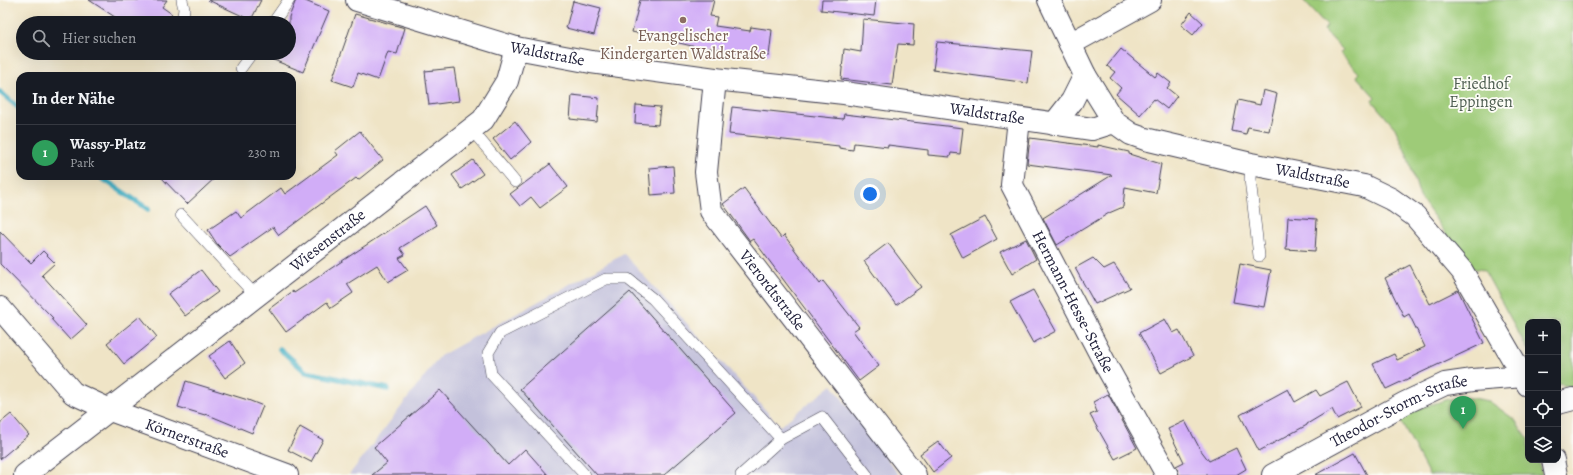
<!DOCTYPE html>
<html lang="de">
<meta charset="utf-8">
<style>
:root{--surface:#171b24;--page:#242831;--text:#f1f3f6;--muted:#9ea1a6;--line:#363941;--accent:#8c9099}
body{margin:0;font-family:Alegreya,serif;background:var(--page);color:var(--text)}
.controls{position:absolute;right:12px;bottom:12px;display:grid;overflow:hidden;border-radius:8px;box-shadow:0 4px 16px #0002}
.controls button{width:36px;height:36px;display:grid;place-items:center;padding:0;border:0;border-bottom:1px solid var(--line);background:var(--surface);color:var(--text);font:20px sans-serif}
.you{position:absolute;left:870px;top:194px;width:14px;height:14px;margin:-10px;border:3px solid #fff;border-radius:50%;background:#1a73e8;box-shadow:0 0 0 6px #1a73e833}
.badge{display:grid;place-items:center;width:26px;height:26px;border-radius:50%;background:var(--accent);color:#fff;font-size:13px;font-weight:700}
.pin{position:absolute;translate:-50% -33px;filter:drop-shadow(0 1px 2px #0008)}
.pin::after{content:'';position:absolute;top:21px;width:14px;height:12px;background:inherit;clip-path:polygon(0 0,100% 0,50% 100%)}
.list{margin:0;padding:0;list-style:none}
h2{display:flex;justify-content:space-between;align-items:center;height:52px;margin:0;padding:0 16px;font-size:17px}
h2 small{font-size:13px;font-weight:400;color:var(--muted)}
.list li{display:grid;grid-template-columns:26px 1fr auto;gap:12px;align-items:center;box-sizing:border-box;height:56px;padding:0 16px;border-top:1px solid var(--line)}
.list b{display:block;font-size:15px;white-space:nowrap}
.list p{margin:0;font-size:13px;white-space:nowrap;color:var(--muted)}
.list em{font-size:13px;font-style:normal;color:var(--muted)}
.icon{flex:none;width:22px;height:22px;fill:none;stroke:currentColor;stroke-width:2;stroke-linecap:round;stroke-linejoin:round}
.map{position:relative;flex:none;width:1573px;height:475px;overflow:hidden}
.search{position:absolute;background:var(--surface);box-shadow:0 4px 16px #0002;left:16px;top:16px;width:280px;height:44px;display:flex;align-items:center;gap:10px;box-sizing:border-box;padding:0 14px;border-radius:22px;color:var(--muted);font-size:15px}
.panel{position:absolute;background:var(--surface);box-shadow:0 4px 16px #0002;left:16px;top:72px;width:280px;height:108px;border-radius:12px}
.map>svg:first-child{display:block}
.industrial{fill:#c3c1db}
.green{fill:#9ecb78;stroke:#60765a}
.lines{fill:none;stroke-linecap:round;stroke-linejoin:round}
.stream{stroke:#43aec2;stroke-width:5.5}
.building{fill:#d1adf7}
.service-casing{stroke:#413f50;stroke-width:12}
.minor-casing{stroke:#413f50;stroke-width:24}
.service{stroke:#fff;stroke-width:11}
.minor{stroke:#fff;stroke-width:22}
.education-dot{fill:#8d6e63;stroke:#fdfcf7;stroke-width:1.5}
.labels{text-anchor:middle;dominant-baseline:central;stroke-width:3.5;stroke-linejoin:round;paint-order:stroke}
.education-label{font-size:16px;fill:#785e54;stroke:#fdfcf7}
.street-label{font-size:16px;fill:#22223b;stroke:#fdfcf7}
.park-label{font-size:16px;fill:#4d5d50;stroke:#fdfcf7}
</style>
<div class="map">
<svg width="1573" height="475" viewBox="0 0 1573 475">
<rect width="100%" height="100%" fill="#fdfcf7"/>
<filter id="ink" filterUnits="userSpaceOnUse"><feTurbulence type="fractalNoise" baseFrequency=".025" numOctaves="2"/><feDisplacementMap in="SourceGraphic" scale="8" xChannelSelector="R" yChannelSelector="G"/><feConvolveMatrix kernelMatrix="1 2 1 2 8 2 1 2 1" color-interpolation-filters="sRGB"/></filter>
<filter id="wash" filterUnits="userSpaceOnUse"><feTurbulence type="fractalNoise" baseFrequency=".012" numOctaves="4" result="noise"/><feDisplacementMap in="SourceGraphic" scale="16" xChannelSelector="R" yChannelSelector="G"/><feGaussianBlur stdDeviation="0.9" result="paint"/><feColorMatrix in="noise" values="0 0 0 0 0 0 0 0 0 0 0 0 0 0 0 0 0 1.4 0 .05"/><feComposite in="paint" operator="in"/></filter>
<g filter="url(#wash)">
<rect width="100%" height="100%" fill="#efe4c6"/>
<polygon class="industrial" points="624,254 780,426 832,385 899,475 349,475 440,356"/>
<g class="green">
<polygon points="1303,0 1573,0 1573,387 1558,384 1558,322 1528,322 1528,350 1484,270 1470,268 1420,197 1407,155 1395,128 1372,101 1375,97 1356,76 1359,73 1340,53 1343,50 1324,30 1327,26"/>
<polygon points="1473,398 1489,401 1515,420 1528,439 1528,460 1538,460 1542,475 1429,475 1399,418 1415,410 1448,399"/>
</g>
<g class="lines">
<g class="stream">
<polyline points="0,92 20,109"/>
<polyline points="99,176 148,209"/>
<polyline points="280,349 306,372 388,389"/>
</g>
</g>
<g id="blocks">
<g class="building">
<polygon points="89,0 167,0 162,7 172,14 166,23 124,23"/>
<polygon points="208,0 261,0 251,20"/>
<polygon points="296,0 303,0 329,11 303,72 259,54 289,53 289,17"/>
<polygon points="640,0 714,0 710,16 717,17 715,26 750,31 751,27 772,30 769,56 709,48 709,50 632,32"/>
<polygon points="822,0 876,0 874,16 821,10"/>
<polygon points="573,1 601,8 594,35 566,28"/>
<polygon points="1191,12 1203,23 1193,35 1181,25"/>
<polygon points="355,14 405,28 397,54 388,52 378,80 358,73 353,87 332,80"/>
<polygon points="863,19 914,24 913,45 898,44 892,85 841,79 844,49 861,52"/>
<polygon points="937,42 1032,51 1028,83 933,70"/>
<polygon points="1121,49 1155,77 1158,73 1171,83 1167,88 1177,96 1167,109 1154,99 1140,115 1116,94 1121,88 1110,78 1115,72 1107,66"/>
<polygon points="454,68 459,101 429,105 425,71"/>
<polygon points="1263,90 1277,94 1269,131 1248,127 1246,134 1232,131 1238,100 1260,105"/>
<polygon points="572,95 599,98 597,122 570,119"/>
<polygon points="636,105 660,107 658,125 635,123"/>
<polygon points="732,107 843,119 844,114 963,128 960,154 951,153 950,157 928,155 928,150 888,145 888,147 854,143 853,150 839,148 839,146 729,134"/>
<polygon points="515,121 531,142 510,160 493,139"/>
<polygon points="360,131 383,160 358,180 356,178 279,235 273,227 230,257 217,244 208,230 236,211 241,218 281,188 285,194 338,155 335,151"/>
<polygon points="1030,138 1098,147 1098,145 1129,152 1129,154 1161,164 1156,193 1125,187 1123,207 1109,213 1057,245 1043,218 1112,175 1027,164"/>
<polygon points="473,160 483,174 462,189 452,175"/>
<polygon points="550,164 568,187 540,208 531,197 520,206 510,194"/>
<polygon points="673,166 675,193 651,195 649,168"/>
<polygon points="160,176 217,176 187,204"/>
<polygon points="744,188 781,238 784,235 820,284 823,281 859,327 853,331 879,366 859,381 753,239 750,241 723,204"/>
<polygon points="425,206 437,225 400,248 405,255 399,258 408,270 388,282 377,265 347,284 353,293 331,308 327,302 286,332 269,309 293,291 294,293"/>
<polygon points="985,217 997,239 963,258 951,235"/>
<polygon points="1288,217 1317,219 1315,251 1286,249"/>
<polygon points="0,231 31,263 43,251 55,263 42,275 87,325 70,340 51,319 53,318 0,264"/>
<polygon points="1026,239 1036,259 1012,274 1000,252"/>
<polygon points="888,243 921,287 896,305 864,261"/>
<polygon points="1093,258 1104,269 1114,264 1130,288 1095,304 1075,268"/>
<polygon points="1240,264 1271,270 1264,307 1233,302"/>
<polygon points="1410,265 1430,304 1458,290 1484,343 1386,389 1373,364 1394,354 1397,360 1425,347 1409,314 1404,317 1385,278"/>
<polygon points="201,270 218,292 185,316 168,294"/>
<polygon points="1033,290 1056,331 1033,343 1010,302"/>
<polygon points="630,292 736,413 664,475 597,475 520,389"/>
<polygon points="140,316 157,337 124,364 107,343"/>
<polygon points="1165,319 1173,333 1179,330 1193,356 1161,373 1139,333"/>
<polygon points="230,341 245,363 225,378 209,356"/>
<polygon points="186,381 248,400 263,406 252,433 206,414 205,415 178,407"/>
<polygon points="1348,382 1361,407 1337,419 1332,409 1307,424 1307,425 1259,451 1240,415 1288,389 1295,402 1316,390 1320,396"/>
<polygon points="440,390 508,465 525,449 548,475 372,475 387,463 374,447"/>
<polygon points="1108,394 1137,448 1115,459 1090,415 1097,412 1093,402"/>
<polygon points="11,414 29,435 0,459 0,423"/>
<polygon points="1185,421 1200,449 1209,461 1236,448 1246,469 1236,475 1179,475 1176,466 1184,462 1168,429"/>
<polygon points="300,427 323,440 311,462 288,450"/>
<polygon points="938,441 951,458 933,472 920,454"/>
<polygon points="1355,453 1367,475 1315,475"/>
</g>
</g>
</g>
<g filter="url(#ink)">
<use href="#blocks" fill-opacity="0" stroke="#413f50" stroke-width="1"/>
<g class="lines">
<defs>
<g id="service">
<polyline points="182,0 184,9 182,23"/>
<polyline points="273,23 289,0"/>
<polyline points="241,68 252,53"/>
<polyline points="471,129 515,182"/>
<polyline points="1251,164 1250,179 1259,256"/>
<polyline points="181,215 256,296"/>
<polyline points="585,475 491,374 488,353 500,333 606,279 628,279 653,299 781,439 822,417 867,475"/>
<polyline points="741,475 781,439"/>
</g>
<g id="minor">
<path id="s1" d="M 357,0 L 516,48 L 591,62 L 715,79 L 844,93 L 1092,129 L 1114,122"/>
<path id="s2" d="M 1049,0 L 1085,75 L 1114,122 L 1131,134 L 1145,139 L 1251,164 L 1364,186 L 1391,199 L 1415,216 L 1462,271 L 1528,385"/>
<polyline points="1070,44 1150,0"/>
<path id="s3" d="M 715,79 L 706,172 L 711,211 L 915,475"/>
<path id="s4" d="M 1019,119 L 1012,185 L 1108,369 L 1167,475"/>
<polyline points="1054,124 1072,101 1085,75"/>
<path id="s5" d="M 0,308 L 73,393 L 110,410 L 287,475"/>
<polyline points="1558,403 1573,399"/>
<polyline points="1553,460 1556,475"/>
<path id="s6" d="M 25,475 L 483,120 L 507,81 L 516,48"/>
<path id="s7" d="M 1273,475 L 1405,403 L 1445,384 L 1473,380 L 1524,376"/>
</g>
</defs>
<use href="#service" class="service-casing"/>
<use href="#minor" class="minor-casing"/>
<use href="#service" class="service"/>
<use href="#minor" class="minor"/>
</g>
</g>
<circle class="education-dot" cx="683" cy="20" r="4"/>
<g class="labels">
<g class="education-label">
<text x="683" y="36">Evangelischer<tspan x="683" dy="18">Kindergarten Waldstraße</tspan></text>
</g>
<g class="street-label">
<text stroke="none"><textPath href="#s1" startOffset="198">Waldstraße</textPath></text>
<text stroke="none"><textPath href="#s1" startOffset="642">Waldstraße</textPath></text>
<text stroke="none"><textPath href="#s2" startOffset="346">Waldstraße</textPath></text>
<text stroke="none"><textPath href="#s6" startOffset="383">Wiesenstraße</textPath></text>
<text stroke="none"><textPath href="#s3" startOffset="233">Vierordtstraße</textPath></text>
<text stroke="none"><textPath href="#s4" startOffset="198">Hermann-Hesse-Straße</textPath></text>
<text stroke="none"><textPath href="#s7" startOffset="142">Theodor-Storm-Straße</textPath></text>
<text stroke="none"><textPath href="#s5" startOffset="235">Körnerstraße</textPath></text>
</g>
<g class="park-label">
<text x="1481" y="84">Friedhof<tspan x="1481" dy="18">Eppingen</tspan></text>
</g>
</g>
</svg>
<div class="controls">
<button>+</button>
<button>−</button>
<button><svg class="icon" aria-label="locate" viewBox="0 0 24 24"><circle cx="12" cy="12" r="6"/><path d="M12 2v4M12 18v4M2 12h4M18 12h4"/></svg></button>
<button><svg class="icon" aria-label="layers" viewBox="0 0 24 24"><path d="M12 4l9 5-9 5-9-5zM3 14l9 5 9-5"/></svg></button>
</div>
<div class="you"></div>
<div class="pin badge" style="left:1463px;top:429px;background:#2e9e5b">1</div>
<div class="search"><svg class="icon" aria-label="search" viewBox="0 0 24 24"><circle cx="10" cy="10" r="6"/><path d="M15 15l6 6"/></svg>Hier suchen</div>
<section class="panel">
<h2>In der Nähe<small></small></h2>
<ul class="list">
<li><span class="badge" style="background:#2e9e5b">1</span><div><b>Wassy-Platz</b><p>Park</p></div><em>230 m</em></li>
</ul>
</section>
</div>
